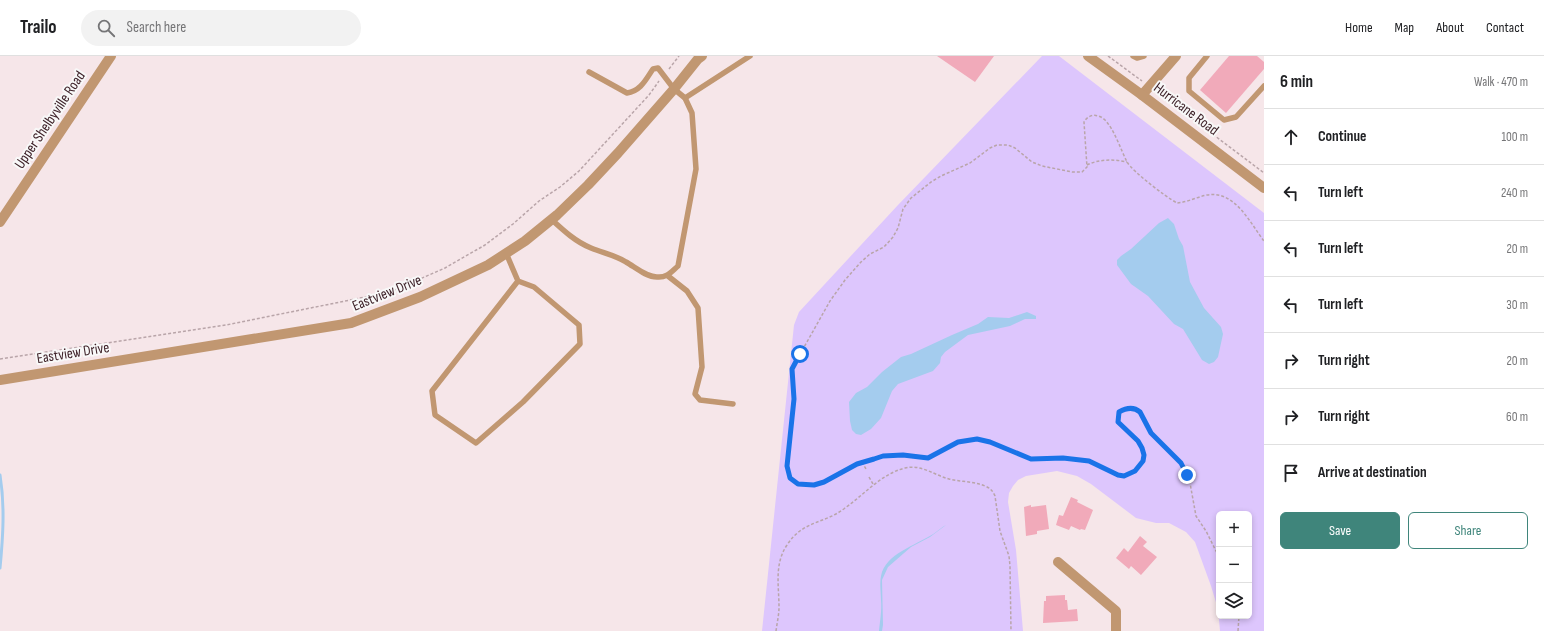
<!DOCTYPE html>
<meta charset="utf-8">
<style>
:root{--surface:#fff;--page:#f2f2f2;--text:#202124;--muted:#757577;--line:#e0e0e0;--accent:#3f857b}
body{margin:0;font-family:"Sofia Sans Condensed",sans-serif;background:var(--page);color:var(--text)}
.controls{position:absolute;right:12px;bottom:12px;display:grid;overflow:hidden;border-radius:6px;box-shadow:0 2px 6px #0003}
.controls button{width:36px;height:36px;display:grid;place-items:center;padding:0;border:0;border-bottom:1px solid var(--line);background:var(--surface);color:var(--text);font:20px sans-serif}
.stop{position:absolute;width:12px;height:12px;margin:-9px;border:3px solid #1a73e8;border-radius:50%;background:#fff}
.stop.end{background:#1a73e8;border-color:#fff;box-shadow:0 1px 4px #0008}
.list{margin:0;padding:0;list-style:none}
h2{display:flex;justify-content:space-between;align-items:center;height:52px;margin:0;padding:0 16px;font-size:17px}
h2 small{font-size:13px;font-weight:400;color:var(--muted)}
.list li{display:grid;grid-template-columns:26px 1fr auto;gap:12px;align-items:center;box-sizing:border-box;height:56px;padding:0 16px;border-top:1px solid var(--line)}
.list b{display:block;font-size:15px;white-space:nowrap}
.list em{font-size:13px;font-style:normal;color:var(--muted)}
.actions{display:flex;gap:8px;padding:12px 16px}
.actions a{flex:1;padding:9px 0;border:1px solid var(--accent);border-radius:6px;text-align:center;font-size:14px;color:var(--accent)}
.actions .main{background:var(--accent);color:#fff}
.icon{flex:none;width:22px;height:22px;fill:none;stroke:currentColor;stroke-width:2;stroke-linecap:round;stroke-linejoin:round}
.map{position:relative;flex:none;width:1264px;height:575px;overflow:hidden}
header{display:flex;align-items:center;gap:24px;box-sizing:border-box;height:56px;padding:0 20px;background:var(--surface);border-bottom:1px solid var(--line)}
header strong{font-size:19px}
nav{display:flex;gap:22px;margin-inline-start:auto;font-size:14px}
.search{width:280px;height:36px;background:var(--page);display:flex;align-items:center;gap:10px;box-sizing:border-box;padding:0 14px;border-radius:22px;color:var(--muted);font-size:15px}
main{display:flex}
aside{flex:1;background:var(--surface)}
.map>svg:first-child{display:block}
.green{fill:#ddc6fd;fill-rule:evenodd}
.water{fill:#a4ccee}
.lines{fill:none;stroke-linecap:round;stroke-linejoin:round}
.stream{stroke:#a4ccee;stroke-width:3}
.building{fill:#f1aaba}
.path{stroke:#b9a5a9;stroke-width:1.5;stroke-dasharray:3 2;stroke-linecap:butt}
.service{stroke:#c19771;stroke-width:5.5}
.minor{stroke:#c19771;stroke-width:10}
.tertiary{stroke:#c19771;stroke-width:10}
.route{stroke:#1a73e8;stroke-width:5}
.labels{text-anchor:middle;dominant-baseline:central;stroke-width:4;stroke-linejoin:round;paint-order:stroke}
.street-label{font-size:15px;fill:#3f232a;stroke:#f8f8f8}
</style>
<header>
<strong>Trailo</strong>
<div class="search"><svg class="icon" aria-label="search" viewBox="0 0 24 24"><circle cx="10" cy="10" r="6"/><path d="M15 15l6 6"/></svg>Search here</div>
<nav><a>Home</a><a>Map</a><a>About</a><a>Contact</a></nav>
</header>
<main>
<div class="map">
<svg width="1264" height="575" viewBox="0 0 1264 575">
<rect width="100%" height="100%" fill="#f6e6e9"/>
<path class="green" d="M 1042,0 L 1059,0 L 1264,157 L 1264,575 L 1220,575 L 1218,553 L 1211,530 L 1195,486 L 1186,476 L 1169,467 L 1156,467 L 1136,462 L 1091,428 L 1077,420 L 1057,415 L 1026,420 L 1018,424 L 1013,430 L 1009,437 L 1008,446 L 1016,494 L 1023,575 L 762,575 L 794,269 L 799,256 L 898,149 ZM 1219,458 L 1249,458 L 1249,560 L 1219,560 Z"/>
<g class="water">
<polygon points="1168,162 1174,168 1179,183 1183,190 1190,226 1204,252 1221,271 1223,278 1218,301 1214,306 1209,308 1202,304 1183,273 1174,268 1148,240 1131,228 1117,209 1117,204 1121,200 1131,193 1159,167"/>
<polygon points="1027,256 1036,260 1036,263 1025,263 1010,270 968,279 945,296 941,301 940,307 933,315 898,328 892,335 881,362 871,373 861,379 856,378 852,374 850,365 849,346 856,337 867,331 882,316 901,301 911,298 952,279 978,268 988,261 1009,262"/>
<path d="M 946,469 L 930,481 L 911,491 L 888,511 L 882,524 L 883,569 L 882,575 L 879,575 C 880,565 882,554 881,544 C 881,535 879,525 882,516 C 890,495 920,488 936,476 C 940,473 942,471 946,469 Z"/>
</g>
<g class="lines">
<path class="stream" d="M 0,419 C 5,450 3,481 0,512"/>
</g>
<g class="building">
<polygon points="937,0 994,0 975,26"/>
<polygon points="1229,0 1257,0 1264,6 1264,13 1226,57 1200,34"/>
<polygon points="1071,441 1078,444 1077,446 1093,454 1085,474 1081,473 1080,474 1071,470 1069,474 1056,469 1059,459 1063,460"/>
<polygon points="1031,449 1031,451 1046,449 1049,473 1037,475 1037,478 1026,480 1024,451"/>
<polygon points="1140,480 1147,486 1143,490 1157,501 1141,519 1131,510 1129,513 1116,502 1124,492 1128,496"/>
<polygon points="1065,539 1065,544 1067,544 1068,554 1077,553 1078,565 1043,567 1044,545 1046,545 1046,540"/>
</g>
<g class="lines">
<g class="path">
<polyline points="1108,0 1142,25"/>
<polyline points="669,13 679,0"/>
<polyline points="1157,36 1264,117"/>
<path d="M 1087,109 C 1099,103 1114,103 1127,106"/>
<polyline points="0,303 226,269 390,236 445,212 485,189 513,168 539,145 560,131 579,115 649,39 659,25"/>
<polyline points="862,406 866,413"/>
<polyline points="869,421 873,428"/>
<path d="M 1219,501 L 1206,475 L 1196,460 L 1190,427 L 1181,407 L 1156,383 L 1148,372 L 1140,356 L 1138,353 L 1129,352 L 1119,356 L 1118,366 L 1138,385 L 1142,392 L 1143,399 L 1143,405 L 1135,415 L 1124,420 L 1118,419 L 1089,405 L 1063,402 L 1031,403 L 990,386 L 977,383 L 958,386 L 928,402 L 903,399 L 883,400 L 873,403 L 857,408 L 824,426 L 814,429 L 804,429 L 795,426 L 792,424 L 788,417 L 788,403 L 794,343 L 792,317 L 794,309 L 830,245 L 845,224 L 861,206 L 870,198 L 884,191 L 893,181 L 898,172 L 903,153 L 911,142 L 931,126 L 941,120 L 970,107 L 990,92 L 997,89 L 1008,89 L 1015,92 L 1032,106 L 1042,110 L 1072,116 L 1082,116 L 1087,111 L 1084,66 C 1089,57 1099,58 1105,64 C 1114,73 1121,94 1127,106 C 1133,116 1166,141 1177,147 C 1188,146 1197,141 1207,139 C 1235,134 1250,167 1264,185"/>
<path d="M 776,575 C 777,567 779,559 779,551 C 779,530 774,508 787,489 C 803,464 825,468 845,452 C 865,438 881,418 905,412 C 921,408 934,419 949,423 C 961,426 973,425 985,430 C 990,432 993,435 995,440 L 1000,475 L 1009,500 L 1010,510 L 1011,575"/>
<polyline points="1238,575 1239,560"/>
</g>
<g class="service">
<polyline points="1133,0 1137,2 1144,0"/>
<polyline points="1207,0 1189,22 1189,35 1224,64 1236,61 1264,30"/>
<polyline points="685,42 750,0"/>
<path d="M 551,163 C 564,175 576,186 591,192 C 603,197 615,199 626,206 C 635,211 646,221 657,221 C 667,222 671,216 678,210 L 696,113 L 692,57 L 685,42 L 674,33 L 658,12 L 653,13 C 646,23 641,35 627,37 L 589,16"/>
<polyline points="506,197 518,225 432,335 435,359 476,387 523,346 580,288 579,269 534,231 518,225"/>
<polyline points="668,220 687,235 698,252 702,311 695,338 700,344 733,348"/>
</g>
<g class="minor">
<polyline points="1142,39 1176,0"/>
<polyline points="0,166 111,0"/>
<polyline points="1058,506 1116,555 1116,575"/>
</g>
<g class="tertiary">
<polyline points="1088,0 1142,39 1264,132"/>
<polyline points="0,324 351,267 420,241 488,209 525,185 557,159 588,129 618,97 674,33 698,3 702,0"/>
</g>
</g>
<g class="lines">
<path class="route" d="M 800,298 L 792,313 L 794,343 L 787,410 L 790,422 L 798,428 L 814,429 L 824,426 L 857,408 L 874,403 L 883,400 L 903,399 L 928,402 L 958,386 L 977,383 L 990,386 L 1031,403 L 1063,402 L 1089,405 L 1118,419 L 1124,420 L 1135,415 L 1143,405 L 1144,399 L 1142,392 L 1138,385 L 1118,366 L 1119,356 C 1126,352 1133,350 1140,356 L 1151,377 L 1181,407 L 1187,419"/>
</g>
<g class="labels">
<g class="street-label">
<text transform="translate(1186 53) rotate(37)">Hurricane Road</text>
<text transform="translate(50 64) rotate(-56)">Upper Shelbyville Road</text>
<text transform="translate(387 237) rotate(-22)">Eastview Drive</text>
<text transform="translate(73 297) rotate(-9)">Eastview Drive</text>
</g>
</g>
</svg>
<div class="controls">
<button>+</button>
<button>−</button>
<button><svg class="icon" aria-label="layers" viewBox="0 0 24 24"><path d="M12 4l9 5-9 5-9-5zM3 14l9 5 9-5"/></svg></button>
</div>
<div class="stop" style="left:800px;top:298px"></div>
<div class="stop end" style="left:1187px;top:419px"></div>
</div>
<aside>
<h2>6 min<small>Walk · 470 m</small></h2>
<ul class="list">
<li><svg class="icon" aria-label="ahead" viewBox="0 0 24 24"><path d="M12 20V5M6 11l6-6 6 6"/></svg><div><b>Continue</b></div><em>100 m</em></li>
<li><svg class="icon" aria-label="left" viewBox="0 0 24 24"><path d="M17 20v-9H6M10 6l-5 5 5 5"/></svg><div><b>Turn left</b></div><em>240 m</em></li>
<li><svg class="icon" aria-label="left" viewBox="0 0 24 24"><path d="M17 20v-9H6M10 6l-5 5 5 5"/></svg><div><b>Turn left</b></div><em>20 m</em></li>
<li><svg class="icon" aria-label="left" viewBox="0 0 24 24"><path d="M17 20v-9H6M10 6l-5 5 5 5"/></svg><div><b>Turn left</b></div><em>30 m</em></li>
<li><svg class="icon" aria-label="right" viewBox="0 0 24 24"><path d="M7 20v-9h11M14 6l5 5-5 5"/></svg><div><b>Turn right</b></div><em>20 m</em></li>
<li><svg class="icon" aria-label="right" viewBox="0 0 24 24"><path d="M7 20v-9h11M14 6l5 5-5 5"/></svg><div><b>Turn right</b></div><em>60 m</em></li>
<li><svg class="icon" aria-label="arrive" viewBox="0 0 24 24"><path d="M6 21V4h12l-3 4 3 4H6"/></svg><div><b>Arrive at destination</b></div></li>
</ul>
<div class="actions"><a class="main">Save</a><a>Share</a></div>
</aside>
</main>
